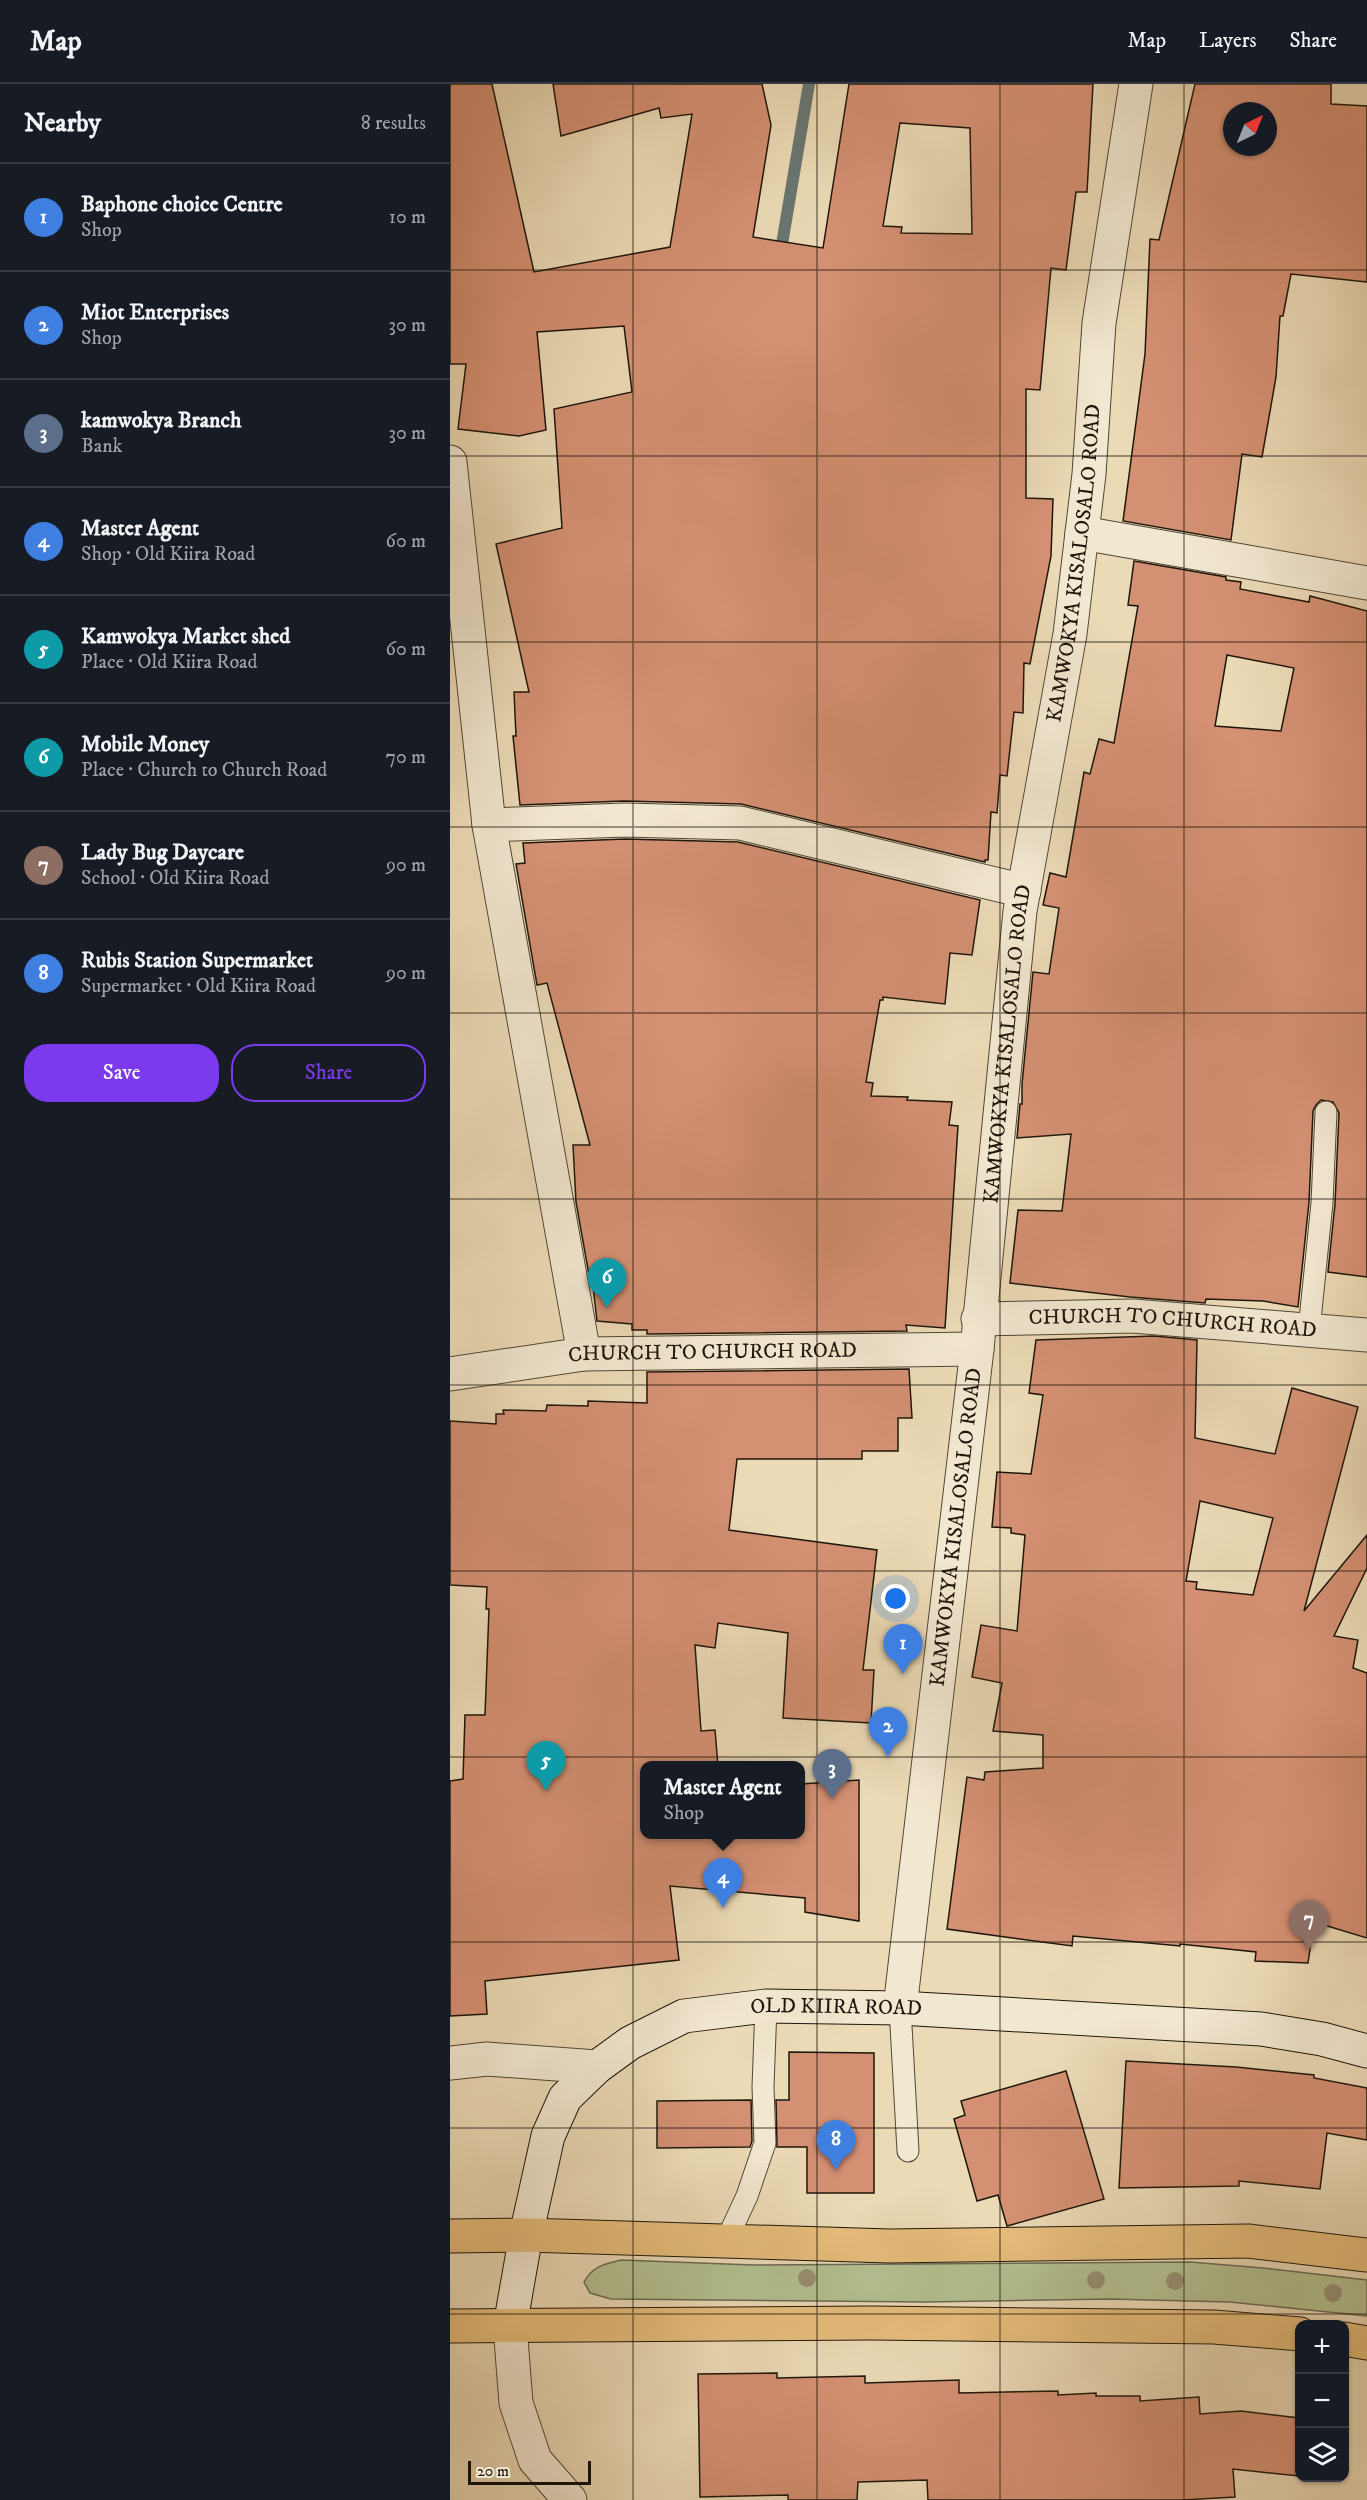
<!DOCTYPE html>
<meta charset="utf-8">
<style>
:root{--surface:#171b24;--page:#242831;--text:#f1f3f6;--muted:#9ea1a6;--line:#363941;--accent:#7c3aed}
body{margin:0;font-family:"IM FELL DW Pica",serif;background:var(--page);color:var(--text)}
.controls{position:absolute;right:18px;bottom:18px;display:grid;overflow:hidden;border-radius:12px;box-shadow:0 2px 4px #0004}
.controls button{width:54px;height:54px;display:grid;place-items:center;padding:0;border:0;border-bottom:2px solid var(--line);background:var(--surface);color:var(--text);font:30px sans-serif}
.compass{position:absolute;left:773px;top:18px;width:54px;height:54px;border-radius:50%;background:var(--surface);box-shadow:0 2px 4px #0004;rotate:43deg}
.scale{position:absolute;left:18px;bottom:15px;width:123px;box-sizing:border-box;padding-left:6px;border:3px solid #1e160b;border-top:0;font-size:16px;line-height:21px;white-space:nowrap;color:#1e160b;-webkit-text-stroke:4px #f2e7d0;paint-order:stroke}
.you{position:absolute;left:446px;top:1515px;width:21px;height:21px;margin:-15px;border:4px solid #fff;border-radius:50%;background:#1a73e8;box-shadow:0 0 0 9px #1a73e833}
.badge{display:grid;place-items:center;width:39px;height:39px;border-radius:50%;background:var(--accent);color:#fff;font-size:20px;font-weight:700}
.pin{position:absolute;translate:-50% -50px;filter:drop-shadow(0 2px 3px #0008)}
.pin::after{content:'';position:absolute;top:32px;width:21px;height:18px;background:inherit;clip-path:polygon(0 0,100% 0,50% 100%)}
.popup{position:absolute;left:190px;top:1677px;width:165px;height:78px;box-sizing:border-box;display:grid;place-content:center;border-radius:12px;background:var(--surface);filter:drop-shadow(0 2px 4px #0005);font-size:20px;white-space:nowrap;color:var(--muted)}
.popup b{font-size:22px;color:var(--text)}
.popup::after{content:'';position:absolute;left:50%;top:100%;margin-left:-12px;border:12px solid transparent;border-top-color:var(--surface)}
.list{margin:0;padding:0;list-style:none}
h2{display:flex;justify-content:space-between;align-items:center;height:78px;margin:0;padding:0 24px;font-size:26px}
h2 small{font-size:20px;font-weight:400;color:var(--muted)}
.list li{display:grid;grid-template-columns:39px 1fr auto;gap:18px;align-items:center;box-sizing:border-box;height:108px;padding:0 24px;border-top:2px solid var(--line)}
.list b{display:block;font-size:22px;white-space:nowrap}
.list p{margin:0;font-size:20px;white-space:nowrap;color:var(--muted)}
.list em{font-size:20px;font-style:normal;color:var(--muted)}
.actions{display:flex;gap:12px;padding:18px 24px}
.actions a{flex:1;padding:14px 0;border:2px solid var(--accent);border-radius:24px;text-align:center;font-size:21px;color:var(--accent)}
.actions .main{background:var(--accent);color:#fff}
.icon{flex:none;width:33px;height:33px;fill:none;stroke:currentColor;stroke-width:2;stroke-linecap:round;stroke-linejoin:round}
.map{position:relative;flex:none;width:917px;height:2416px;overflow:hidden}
header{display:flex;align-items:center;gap:36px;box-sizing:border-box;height:84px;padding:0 30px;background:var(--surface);border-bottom:2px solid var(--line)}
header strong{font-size:28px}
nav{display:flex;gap:33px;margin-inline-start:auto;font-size:21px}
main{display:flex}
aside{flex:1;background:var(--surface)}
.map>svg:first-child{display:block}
.green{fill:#b3c091;stroke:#686b4e;stroke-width:1.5}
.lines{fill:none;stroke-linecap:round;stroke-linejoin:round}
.stream{stroke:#697772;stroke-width:12}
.building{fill:#d49073;stroke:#1e160b;stroke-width:1.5;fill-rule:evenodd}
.lane-casing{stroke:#514736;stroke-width:23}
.street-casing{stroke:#514736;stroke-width:35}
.secondary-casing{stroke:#1e160b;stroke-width:35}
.primary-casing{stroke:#1e160b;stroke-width:35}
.lane{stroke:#f2e7d0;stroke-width:21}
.street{stroke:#f2e7d0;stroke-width:33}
.secondary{stroke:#f2e7d0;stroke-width:33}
.primary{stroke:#e6bd7b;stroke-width:33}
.tree{fill:#978f72}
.grid{fill:none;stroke:#1e160b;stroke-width:1.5;stroke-opacity:0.55}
.labels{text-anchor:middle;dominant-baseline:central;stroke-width:6;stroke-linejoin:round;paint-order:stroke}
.street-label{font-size:21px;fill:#1e160b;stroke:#f2e7d0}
</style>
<header>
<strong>Map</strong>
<nav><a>Map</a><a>Layers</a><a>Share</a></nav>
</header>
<main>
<aside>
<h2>Nearby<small>8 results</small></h2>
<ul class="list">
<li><span class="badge" style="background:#3f7fe0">1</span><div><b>Baphone choice Centre</b><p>Shop</p></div><em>10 m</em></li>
<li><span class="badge" style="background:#3f7fe0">2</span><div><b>Miot Enterprises</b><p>Shop</p></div><em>30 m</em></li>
<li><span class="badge" style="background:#5c6f8a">3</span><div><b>kamwokya Branch</b><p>Bank</p></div><em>30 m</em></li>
<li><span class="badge" style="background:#3f7fe0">4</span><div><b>Master Agent</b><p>Shop · Old Kiira Road</p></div><em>60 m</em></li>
<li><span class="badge" style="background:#0f9aa8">5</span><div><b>Kamwokya Market shed</b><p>Place · Old Kiira Road</p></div><em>60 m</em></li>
<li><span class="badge" style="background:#0f9aa8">6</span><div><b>Mobile Money</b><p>Place · Church to Church Road</p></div><em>70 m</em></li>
<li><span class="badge" style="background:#8d6e63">7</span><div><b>Lady Bug Daycare</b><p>School · Old Kiira Road</p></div><em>90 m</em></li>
<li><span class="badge" style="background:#3f7fe0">8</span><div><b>Rubis Station Supermarket</b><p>Supermarket · Old Kiira Road</p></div><em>90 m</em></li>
</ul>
<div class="actions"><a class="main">Save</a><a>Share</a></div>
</aside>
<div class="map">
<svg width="917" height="2416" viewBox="0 0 917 2416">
<rect width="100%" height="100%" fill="#ebdab6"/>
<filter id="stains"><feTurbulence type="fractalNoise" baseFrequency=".00333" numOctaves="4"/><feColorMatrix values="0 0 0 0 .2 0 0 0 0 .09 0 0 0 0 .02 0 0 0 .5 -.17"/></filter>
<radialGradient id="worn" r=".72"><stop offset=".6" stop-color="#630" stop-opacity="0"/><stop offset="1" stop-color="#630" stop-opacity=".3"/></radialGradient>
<path class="green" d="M 171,2176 L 303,2181 L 740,2178 L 813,2184 L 917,2196 L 917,2232 L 780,2218 L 659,2215 L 476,2218 L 161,2215 L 140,2209 L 134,2198 C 143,2182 154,2180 171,2176 Z"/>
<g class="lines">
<polyline class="stream" points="330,172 359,0"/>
</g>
<g class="building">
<path d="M 0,0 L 42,0 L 84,188 L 220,163 L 242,30 L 211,34 L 209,24 L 111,52 L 103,0 L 312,0 L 321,41 L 303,153 L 373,164 L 399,0 L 643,0 L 637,108 L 626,108 L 616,186 L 601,184 L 590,306 L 576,305 L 576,414 L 603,415 L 601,472 L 580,580 L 574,579 L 573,629 L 564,628 L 557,692 L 550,691 L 547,729 L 541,728 L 538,776 L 535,776 L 535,778 L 291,720 L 174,717 L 70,721 L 63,652 L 66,652 L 64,608 L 79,608 L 46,460 L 112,444 L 104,325 L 182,308 L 174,242 L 87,248 L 96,346 L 69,352 L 8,345 L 16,280 L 0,280 ZM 450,39 L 520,44 L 522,150 L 451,149 L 452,143 L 433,142 Z"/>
<path d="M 745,0 L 881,0 L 881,20 L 917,22 L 917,198 L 841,190 L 833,232 L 830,232 L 826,293 L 812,373 L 792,370 L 781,456 L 673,437 L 695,270 L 700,155 L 709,156 ZM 782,27 L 818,27 L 818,63 L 782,63 Z"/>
<path d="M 684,477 L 776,493 L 776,496 L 791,498 L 790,505 L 859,518 L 860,512 L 917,527 L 917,1193 L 878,1188 L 885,1120 L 889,1029 L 883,1018 L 871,1016 L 866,1021 L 863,1027 L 859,1118 L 848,1223 L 813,1217 L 756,1215 L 755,1219 L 680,1213 L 560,1199 L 568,1126 L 612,1127 L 621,1050 L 567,1054 L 570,1020 L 572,1020 L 572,1000 L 583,888 L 599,890 L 609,824 L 593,821 L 600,789 L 616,793 L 634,688 L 640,690 L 649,655 L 664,659 L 688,522 L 678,521 ZM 777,571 L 844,584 L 831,647 L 765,642 Z"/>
<polygon points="175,755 288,758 530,816 522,871 500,869 495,920 433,913 433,916 430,916 416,998 423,999 421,1012 458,1013 457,1016 502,1018 499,1041 508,1042 495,1244 456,1241 457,1247 197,1250 197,1246 182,1246 182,1240 147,1237 143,1202 141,1202 126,1118 123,1061 140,1061 97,899 87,901 66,780 75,779 73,759"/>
<path d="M 704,1252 L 747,1256 L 745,1354 L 825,1370 L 842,1304 L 908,1323 L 854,1527 L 917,1451 L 917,1484 L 884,1552 L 908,1556 L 903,1584 L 917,1589 L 917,1854 L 864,1838 L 858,1879 L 805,1877 L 806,1868 L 730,1860 L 730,1862 L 623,1852 L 622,1862 L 497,1845 L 517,1693 L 534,1696 L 535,1688 L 593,1684 L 593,1651 L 543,1647 L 552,1599 L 522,1593 L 531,1541 L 567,1547 L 575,1451 L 561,1449 L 561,1444 L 542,1443 L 547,1388 L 581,1390 L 593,1311 L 579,1309 L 586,1256 ZM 750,1417 L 823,1434 L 803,1511 L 746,1505 L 747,1498 L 736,1497 Z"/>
<polygon points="459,1285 462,1334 448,1334 448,1367 412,1367 412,1375 287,1375 279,1446 427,1466 413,1586 424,1586 421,1639 333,1634 338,1549 268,1539 265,1564 245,1561 251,1647 265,1646 268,1682 195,1682 195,1750 351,1750 351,1700 409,1696 409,1837 355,1828 355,1814 220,1802 229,1876 35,1897 37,1930 0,1932 0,1697 13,1695 15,1631 35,1631 39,1525 36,1525 37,1503 0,1501 0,1337 46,1340 46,1330 54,1330 53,1326 96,1327 97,1321 138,1322 138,1317 197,1319 197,1288"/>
<polygon points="339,1968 424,1969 424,2109 357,2109 357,2063 327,2063 326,2016 339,2016"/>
<polygon points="676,1977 786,1983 864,1991 864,1994 917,2004 917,2056 877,2049 870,2105 789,2097 789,2102 669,2104"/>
<polygon points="616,1987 654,2115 557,2142 548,2111 527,2117 504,2035 515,2031 511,2017"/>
<polygon points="301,2016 302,2057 300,2063 207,2064 207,2017"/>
<polygon points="327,2289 327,2294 415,2292 415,2299 509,2296 509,2309 608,2307 608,2311 646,2309 646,2312 690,2312 690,2317 749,2313 750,2330 791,2327 849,2334 849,2392 783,2385 785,2413 732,2416 478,2416 477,2396 408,2398 407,2416 338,2416 338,2411 250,2413 248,2290"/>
</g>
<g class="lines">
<defs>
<g id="lane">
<polyline points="859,1246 872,1119 876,1028"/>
<polyline points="450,1924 458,2067"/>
<polyline points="276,2157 297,2112 315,2059 313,2003 316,1922"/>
</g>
<g id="street">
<polyline points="0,378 39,741 134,1270"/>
<polyline points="632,449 917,499"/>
<polyline points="39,741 175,736 290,739 574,807"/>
<path id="s1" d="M 528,1235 L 683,1232 L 917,1251"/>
<path id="s2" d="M 0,1290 L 134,1270 L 527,1265"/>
<path id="s3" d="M 450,1924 L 527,1265 L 570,827 L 620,550 L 639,390 L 649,239 L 686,0"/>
<polyline points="0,1979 37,1975 147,1983"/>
<polyline points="60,2242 66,2319 85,2376 120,2416"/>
</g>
<g id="secondary">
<path id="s4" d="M 60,2242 L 76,2151 L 98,2052 L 115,2014 L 147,1983 L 180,1959 L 234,1932 L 316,1922 L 450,1924 L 811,1945 L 872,1955 L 917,1967"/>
</g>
<g id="primary">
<polyline points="0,2152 76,2151 440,2162 798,2157 917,2171"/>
<polyline points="0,2242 421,2239 764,2243 850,2250"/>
<polyline points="894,2255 917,2259"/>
</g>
</defs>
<use href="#lane" class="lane-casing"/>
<use href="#street" class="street-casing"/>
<use href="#secondary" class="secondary-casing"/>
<use href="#primary" class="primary-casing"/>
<use href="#lane" class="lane"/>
<use href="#street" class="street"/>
<use href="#secondary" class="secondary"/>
<use href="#primary" class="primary"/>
</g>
<g class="tree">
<circle cx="357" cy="2194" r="9"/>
<circle cx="646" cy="2196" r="9"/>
<circle cx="725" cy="2197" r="9"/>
<circle cx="883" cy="2209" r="9"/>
</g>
<path class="grid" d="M 183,0 L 183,2416M 367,0 L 367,2416M 550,0 L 550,2416M 734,0 L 734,2416M 0,186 L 917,186M 0,372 L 917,372M 0,558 L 917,558M 0,743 L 917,743M 0,929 L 917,929M 0,1115 L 917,1115M 0,1301 L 917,1301M 0,1487 L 917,1487M 0,1673 L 917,1673M 0,1858 L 917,1858M 0,2044 L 917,2044M 0,2230 L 917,2230"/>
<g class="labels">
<g class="street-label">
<text stroke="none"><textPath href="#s3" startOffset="1456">KAMWOKYA KISALOSALO ROAD</textPath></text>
<text stroke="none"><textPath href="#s3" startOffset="970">KAMWOKYA KISALOSALO ROAD</textPath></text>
<text stroke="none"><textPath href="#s1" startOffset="195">CHURCH TO CHURCH ROAD</textPath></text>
<text stroke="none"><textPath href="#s2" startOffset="264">CHURCH TO CHURCH ROAD</textPath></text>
<text stroke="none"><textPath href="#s3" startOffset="484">KAMWOKYA KISALOSALO ROAD</textPath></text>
<text stroke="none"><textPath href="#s4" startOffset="534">OLD KIIRA ROAD</textPath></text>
</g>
</g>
<rect width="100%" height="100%" filter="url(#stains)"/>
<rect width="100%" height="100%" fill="url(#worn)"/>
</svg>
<div class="controls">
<button>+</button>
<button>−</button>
<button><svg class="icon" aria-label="layers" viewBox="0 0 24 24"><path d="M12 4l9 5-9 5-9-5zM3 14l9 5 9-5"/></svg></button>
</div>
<svg class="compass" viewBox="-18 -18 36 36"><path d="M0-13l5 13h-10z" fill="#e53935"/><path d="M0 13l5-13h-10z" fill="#9ea1a6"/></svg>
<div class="scale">20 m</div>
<div class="you"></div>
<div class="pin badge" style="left:453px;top:1590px;background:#3f7fe0">1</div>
<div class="pin badge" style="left:438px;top:1673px;background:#3f7fe0">2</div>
<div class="pin badge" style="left:382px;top:1715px;background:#5c6f8a">3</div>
<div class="pin badge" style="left:273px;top:1824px;background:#3f7fe0">4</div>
<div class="popup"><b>Master Agent</b>Shop</div>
<div class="pin badge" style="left:96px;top:1707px;background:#0f9aa8">5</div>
<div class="pin badge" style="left:157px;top:1224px;background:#0f9aa8">6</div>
<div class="pin badge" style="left:859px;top:1866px;background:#8d6e63">7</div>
<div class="pin badge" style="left:386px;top:2086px;background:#3f7fe0">8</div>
</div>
</main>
